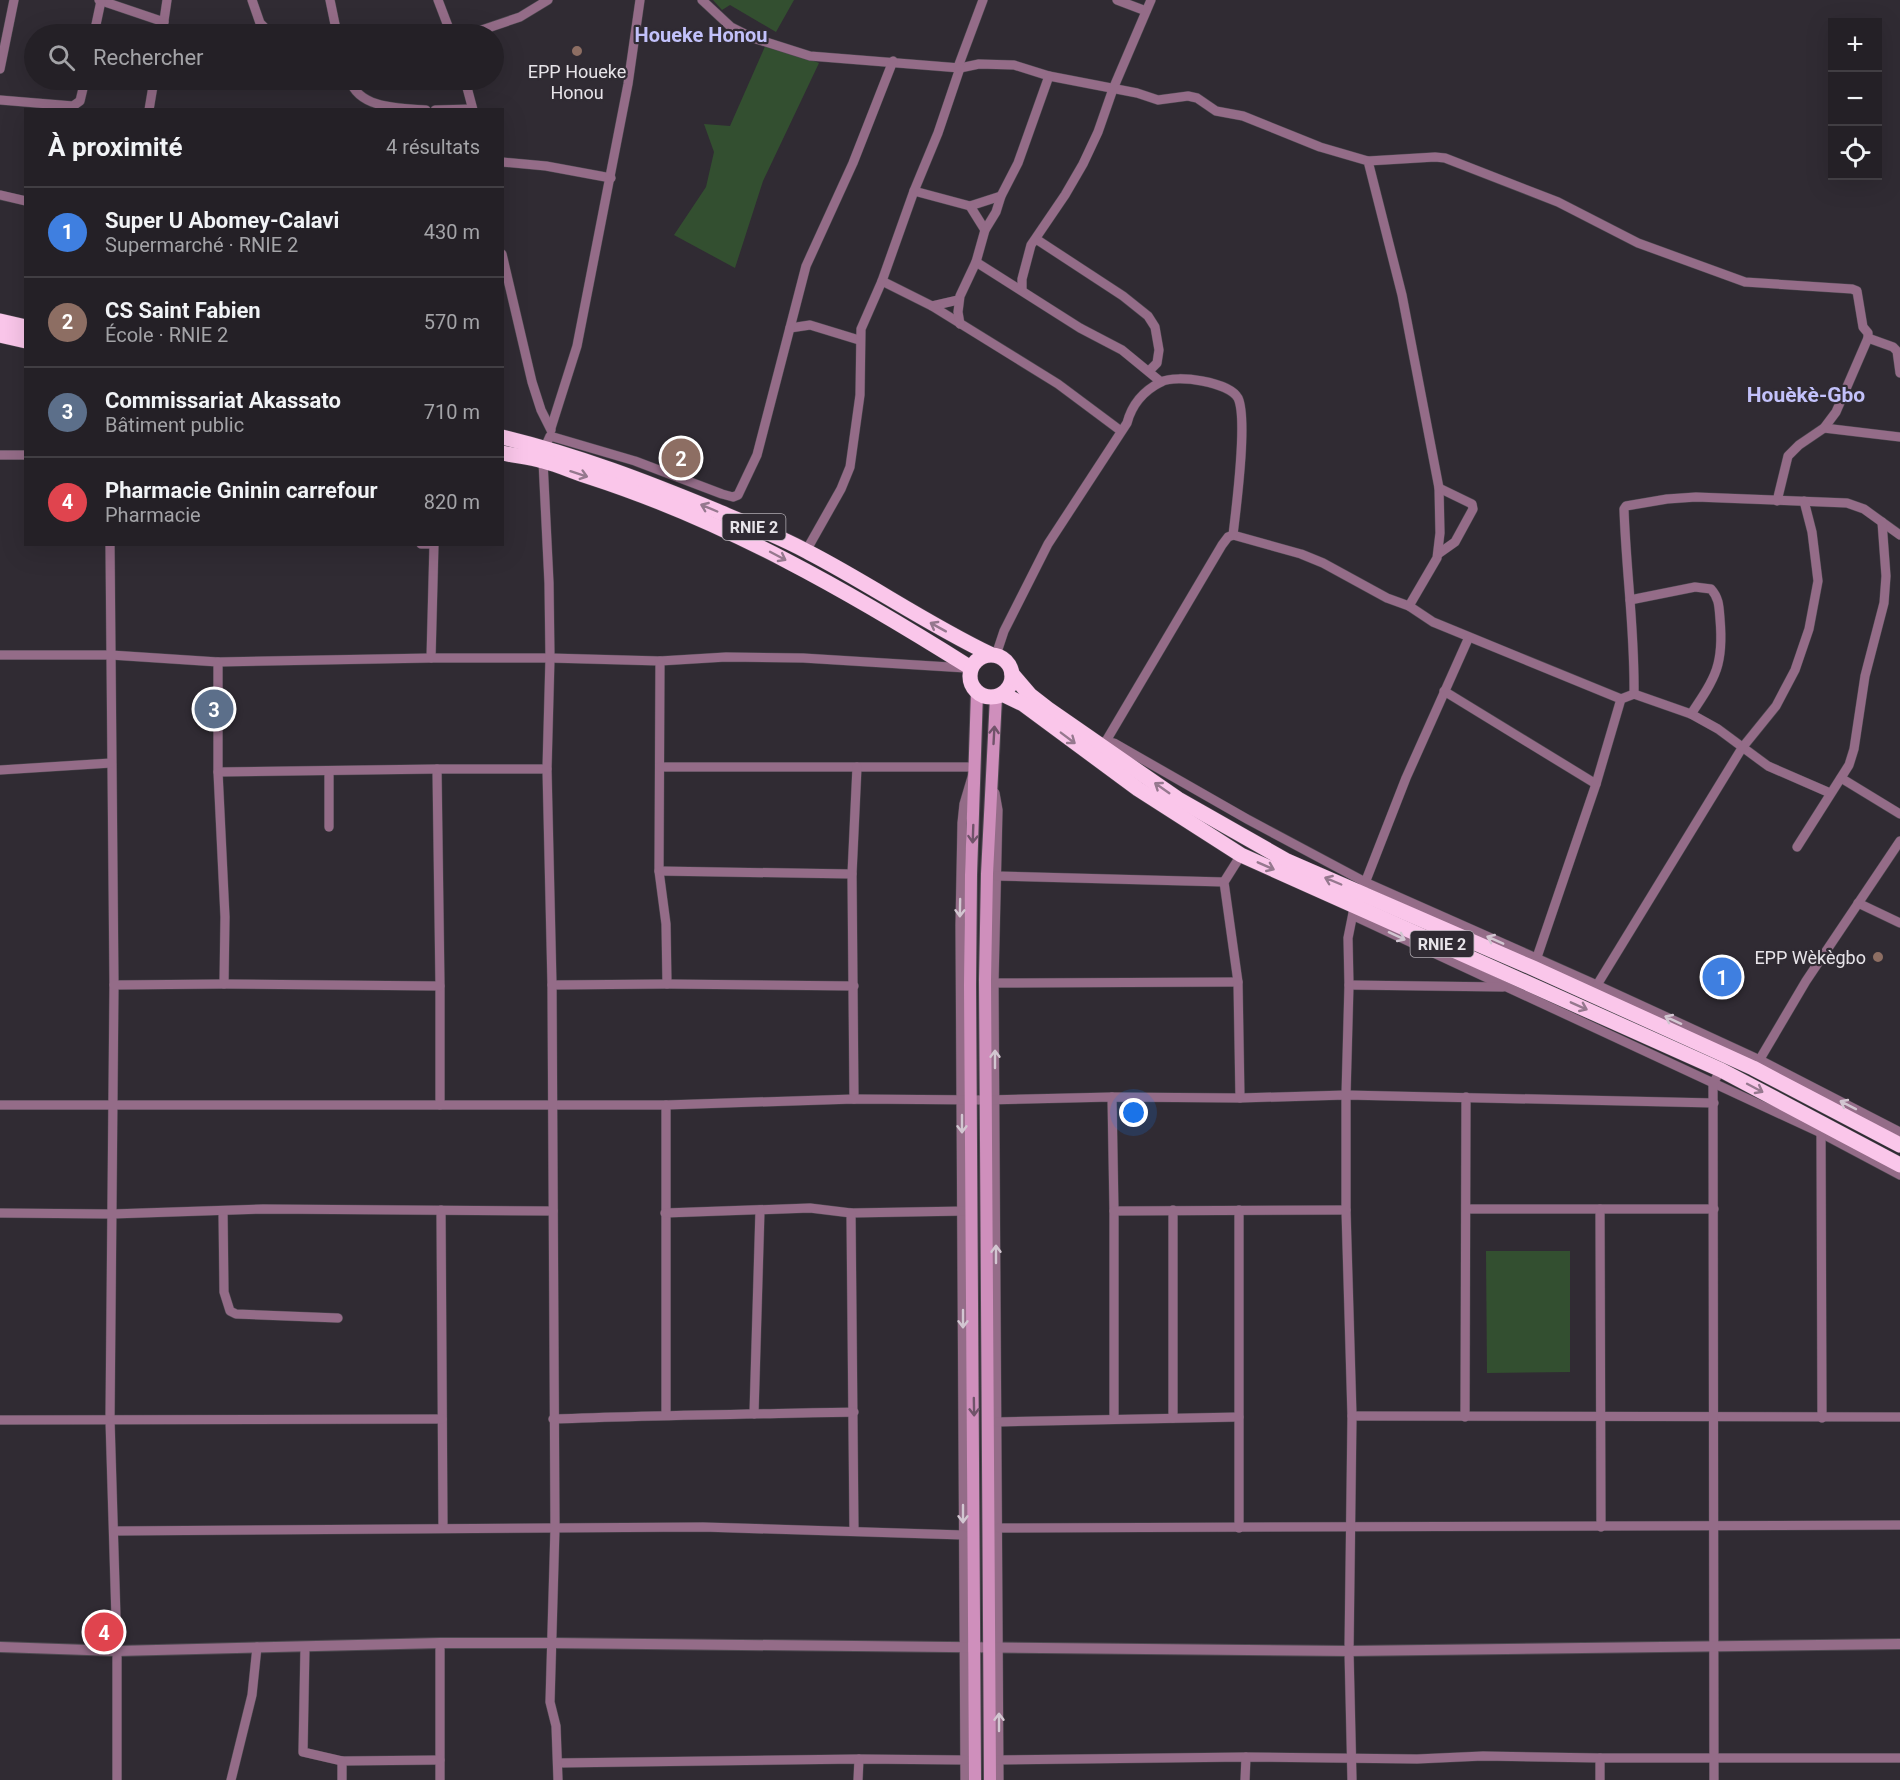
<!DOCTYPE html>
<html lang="fr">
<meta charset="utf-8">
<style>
:root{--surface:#242026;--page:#302d32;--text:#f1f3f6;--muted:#a3a3a7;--line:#413e43;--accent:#b1adfa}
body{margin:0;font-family:Roboto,sans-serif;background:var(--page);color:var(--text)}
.controls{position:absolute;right:18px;top:18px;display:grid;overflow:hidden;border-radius:0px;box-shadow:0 6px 24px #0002}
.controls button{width:54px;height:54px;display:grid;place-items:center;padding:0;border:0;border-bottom:2px solid var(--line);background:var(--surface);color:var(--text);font:30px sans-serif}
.you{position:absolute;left:1134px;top:1113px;width:21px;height:21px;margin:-15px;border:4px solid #fff;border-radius:50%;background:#1a73e8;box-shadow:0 0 0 9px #1a73e833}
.badge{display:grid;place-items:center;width:39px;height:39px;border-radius:50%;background:var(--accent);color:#fff;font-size:20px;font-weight:700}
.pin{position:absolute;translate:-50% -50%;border:3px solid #fff;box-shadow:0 2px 6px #0006}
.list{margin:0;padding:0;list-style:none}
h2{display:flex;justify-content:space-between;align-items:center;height:78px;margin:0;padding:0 24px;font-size:26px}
h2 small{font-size:20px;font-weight:400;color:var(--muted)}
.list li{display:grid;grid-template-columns:39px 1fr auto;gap:18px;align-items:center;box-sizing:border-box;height:90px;padding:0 24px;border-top:2px solid var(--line)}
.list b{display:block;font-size:22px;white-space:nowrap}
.list p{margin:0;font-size:20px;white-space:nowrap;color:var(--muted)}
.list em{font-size:20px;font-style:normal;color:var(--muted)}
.icon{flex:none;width:33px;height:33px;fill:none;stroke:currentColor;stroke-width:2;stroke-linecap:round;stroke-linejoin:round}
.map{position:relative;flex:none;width:1900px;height:1780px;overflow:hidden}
.search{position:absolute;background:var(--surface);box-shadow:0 6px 24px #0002;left:24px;top:24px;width:480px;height:66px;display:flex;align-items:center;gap:15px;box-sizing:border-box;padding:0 21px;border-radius:33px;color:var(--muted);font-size:22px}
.panel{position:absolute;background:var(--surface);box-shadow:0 6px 24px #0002;left:24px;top:108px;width:480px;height:438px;border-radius:0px}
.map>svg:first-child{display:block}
.green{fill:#334f30}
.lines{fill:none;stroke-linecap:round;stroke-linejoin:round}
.minor-casing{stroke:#4d4950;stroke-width:10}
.tertiary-casing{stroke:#4d4950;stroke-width:12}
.secondary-casing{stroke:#4d4950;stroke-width:14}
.trunk-casing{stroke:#4d4950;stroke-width:16}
.minor{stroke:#946c88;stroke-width:9}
.tertiary{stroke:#946c88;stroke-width:10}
.secondary{stroke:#cf8fbc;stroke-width:12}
.trunk{stroke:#fac6ea;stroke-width:15}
.oneway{stroke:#95788e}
.oneway2{stroke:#70536a}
.oneway3{stroke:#d2c6d1}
.education-dot{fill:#8d6e63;stroke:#302b33;stroke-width:2}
.labels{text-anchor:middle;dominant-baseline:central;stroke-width:4.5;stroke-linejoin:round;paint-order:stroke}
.shield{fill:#302b33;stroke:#b0acb2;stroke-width:1.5}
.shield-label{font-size:16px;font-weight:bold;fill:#e7e4e9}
.poi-label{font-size:18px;fill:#e7e4e9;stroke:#302b33}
.neighbourhood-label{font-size:20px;font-weight:bold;fill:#c2c1fa;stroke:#302b33}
.quarter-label{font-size:21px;font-weight:bold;fill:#c2c1fa;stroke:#302b33}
</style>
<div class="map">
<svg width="1900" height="1780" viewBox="0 0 1900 1780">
<rect width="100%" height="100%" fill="#302b33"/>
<g class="green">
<polygon points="713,0 794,0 776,32 730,5 722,10"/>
<polygon points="767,42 819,63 763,181 735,268 674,235 706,187 714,152 704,124 730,126"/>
<polygon points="1486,1251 1570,1251 1570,1372 1487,1373"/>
</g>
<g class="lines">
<defs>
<g id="minor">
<polyline points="99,0 164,22"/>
<polyline points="252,0 260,23 268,31 335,30"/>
<polyline points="330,0 337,34"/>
<polyline points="438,0 451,34"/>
<polyline points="702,0 731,27 753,38 810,56 960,68 979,64 1014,65 1049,76 1137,93 1158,100 1188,96 1197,98 1216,111 1243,116 1320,147 1368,161 1402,295 1439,488 1440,533 1437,558 1409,606"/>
<polyline points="1117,0 1146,11"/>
<polyline points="94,34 101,1"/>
<polyline points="162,34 167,0"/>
<polyline points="470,34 520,17 548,0"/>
<polyline points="958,67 983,0"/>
<polyline points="0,69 14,0"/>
<path d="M 350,80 C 359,109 400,108 426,110"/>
<polyline points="465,80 473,110"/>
<polyline points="0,100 73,106 80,101 85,80"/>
<polyline points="149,110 154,80"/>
<polyline points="435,110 472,109"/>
<polyline points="1368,161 1435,157 1445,158 1558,202 1638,243 1745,282 1852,289 1857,291 1863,327 1868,333 1868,338 1836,412 1824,428 1799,445 1788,456 1777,501"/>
<polyline points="502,162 546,166 611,178"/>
<polyline points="914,191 970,206 1001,196"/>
<polyline points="0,195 26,201"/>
<polyline points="970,206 985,230"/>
<polyline points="1036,239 1123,296 1148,316 1155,327 1159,350 1157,363 1149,371"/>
<polyline points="502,254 532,382 541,410 551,430"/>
<polyline points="976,262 1080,328 1122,350 1161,382"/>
<polyline points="882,281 932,306 1058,384 1121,431"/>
<polyline points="1022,290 1022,279 1031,245 1065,195 1083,164 1098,132 1113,89 1151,0"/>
<polyline points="932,306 958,300"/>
<polyline points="960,324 958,312 960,296 976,262 985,230 996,212 1001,196 1018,163 1049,76"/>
<polyline points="790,328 810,325 859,340"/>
<polyline points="1868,338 1893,347 1897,351 1900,373"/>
<polyline points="551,428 577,346 628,84 640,0"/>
<polyline points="1824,428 1900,437"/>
<polyline points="0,455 26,455"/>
<polyline points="1233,535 1301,554 1323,563 1387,598 1409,606 1433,622 1621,699"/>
<polyline points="110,544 114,985 110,1420 117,1651 117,1780"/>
<polyline points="421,544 434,544 431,658"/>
<polyline points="806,551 841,489 850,467 860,395 861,329 882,281 914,191 938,133 960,68"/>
<polyline points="1438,554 1455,542 1473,509 1472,504 1439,488"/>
<path d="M 1630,600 L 1695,587 L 1711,589 C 1719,598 1719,606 1720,619 C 1724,664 1716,677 1691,714"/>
<polyline points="0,655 111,655 218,662 431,658 550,658 660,661 726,657 803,658 966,668"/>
<path d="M 996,655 L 1004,631 L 1048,544 L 1127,423 C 1132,404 1143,391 1161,382 C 1177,374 1229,382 1238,398 C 1248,419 1236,509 1233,535 L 1228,537 L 1222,545 L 1106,741"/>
<polyline points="660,661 659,871 666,924 667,984"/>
<polyline points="218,662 218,772 225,917 224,984"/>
<polyline points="1444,691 1596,784"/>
<path d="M 1634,694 C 1635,632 1626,571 1624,509 L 1626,506 L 1667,499 L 1696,497 L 1847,503 L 1864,509 L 1900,535"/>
<polyline points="1098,743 1106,741 1114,743 1247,819 1365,882 1597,985 1760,1060 1900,1132"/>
<polyline points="660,767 975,767 964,804 962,823 960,925 965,1780"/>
<polyline points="437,769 440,986 440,1105"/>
<polyline points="0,770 111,763"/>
<polyline points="218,772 437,769 547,769"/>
<polyline points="1841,778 1900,814"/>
<polyline points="995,793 998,810 994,983 999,1780"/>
<polyline points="329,827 329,771"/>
<polyline points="1797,847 1849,765 1854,749 1865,676 1884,603 1886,576 1882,522"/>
<polyline points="659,871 852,874"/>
<polyline points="996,876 1224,882"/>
<polyline points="1363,888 1406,778 1469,637"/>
<polyline points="1858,903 1900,923"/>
<polyline points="1353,910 1354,916 1821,1133 1900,1175"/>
<polyline points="1535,963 1596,784 1621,699 1634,694 1691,714 1718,729 1768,766 1830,793"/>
<polyline points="994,983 1238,982"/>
<polyline points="114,985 224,984 440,986"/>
<polyline points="552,985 667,984 854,986"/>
<polyline points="1349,985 1503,987"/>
<polyline points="1597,985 1742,748 1776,706 1795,670 1809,629 1818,581 1812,532 1804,501"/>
<polyline points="1757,1064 1806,981 1900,841"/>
<polyline points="1112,1097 1114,1211 1114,1419"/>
<polyline points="1240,1098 1238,982 1224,882 1241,855"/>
<polyline points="854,1099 852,874 857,767"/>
<polyline points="0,1105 666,1105 854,1099 986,1100 1112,1097 1240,1098 1346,1095 1714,1103"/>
<polyline points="666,1105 666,1414"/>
<polyline points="1821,1133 1822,1418"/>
<polyline points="1467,1209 1714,1209"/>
<polyline points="1600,1209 1601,1527"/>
<polyline points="441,1210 443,1528"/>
<polyline points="223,1211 224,1292 230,1311 236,1314 338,1318"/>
<polyline points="1114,1211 1346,1210"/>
<polyline points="0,1213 112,1214 263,1209 553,1211"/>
<polyline points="665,1213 810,1208 851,1213 966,1211"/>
<polyline points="851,1213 854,1531"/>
<polyline points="754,1414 760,1210"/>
<polyline points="1352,1416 1900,1417"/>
<polyline points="1465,1417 1466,1097"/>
<polyline points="1173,1418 1173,1210"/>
<path d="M 553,1419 C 654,1415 754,1414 854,1412"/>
<polyline points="0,1420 442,1419"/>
<polyline points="997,1422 1239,1417"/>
<polyline points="999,1528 1900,1525"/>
<polyline points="1239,1528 1239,1210"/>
<polyline points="115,1531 703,1527 963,1535"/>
<polyline points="440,1643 440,1780"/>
<polyline points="305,1647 303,1752 342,1761 440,1760"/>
<polyline points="1600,1758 1600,1780"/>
<polyline points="995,1760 1246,1757 1417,1759 1483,1756 1600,1758 1900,1758"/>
<polyline points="558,1763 859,1759 965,1760"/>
<polyline points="231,1780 252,1695 257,1647"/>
<polyline points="342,1780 342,1761"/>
<polyline points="558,1780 556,1726 550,1702 555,1528 552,985 547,769 550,658 549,583 543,461 545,447 550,436 635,461 722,494 733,497 738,495 757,455 806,266 853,163 893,61"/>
<polyline points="858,1780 859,1759"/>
<polyline points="1245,1780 1246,1757"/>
<polyline points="1352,1780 1349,1651 1352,1416 1346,1210 1346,1095 1349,985 1348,938 1353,913"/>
<polyline points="1714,1780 1713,1083 1721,1070"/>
</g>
<polyline id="tertiary" points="0,1647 117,1651 440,1643 551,1643 1349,1651 1900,1644"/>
<g id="secondary">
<polyline points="975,1780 970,985 971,875 977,692"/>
<polyline points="990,1780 985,980 987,874 996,697"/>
</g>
<g id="trunk">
<polyline points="0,321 26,327"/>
<polyline points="0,335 26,341"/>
<path d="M 502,437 C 577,455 647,482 717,511 C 747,524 779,536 808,552 C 870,584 927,624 990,654"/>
<path d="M 502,453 C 516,456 530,457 543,461 C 559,465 574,472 590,477 C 726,521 850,592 971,668"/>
<circle cx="991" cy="676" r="21"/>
<polyline points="1012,674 1030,695 1048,709 1178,799 1287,861 1533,968 1753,1068 1900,1145"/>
<polyline points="1002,694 1023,704 1138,789 1241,855 1721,1070 1900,1165"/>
</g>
</defs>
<use href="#minor" class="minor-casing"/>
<use href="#tertiary" class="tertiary-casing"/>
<use href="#secondary" class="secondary-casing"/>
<use href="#trunk" class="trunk-casing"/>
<use href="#minor" class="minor"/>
<use href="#tertiary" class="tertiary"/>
<use href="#secondary" class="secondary"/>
<use href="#trunk" class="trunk"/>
</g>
<defs><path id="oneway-shaft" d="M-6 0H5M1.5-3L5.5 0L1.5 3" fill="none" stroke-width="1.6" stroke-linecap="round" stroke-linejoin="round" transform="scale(1.5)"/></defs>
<g class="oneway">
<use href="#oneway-shaft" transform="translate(579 474) rotate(18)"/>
<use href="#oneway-shaft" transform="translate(709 508) rotate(-157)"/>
<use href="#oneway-shaft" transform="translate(778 556) rotate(28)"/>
<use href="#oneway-shaft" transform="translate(938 627) rotate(-151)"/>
<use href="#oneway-shaft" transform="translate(1068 738) rotate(37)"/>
<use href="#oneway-shaft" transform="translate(1162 788) rotate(-145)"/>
<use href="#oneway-shaft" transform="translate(1266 866) rotate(24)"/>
<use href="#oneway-shaft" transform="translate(1333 881) rotate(-157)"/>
<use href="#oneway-shaft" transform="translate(1579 1006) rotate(24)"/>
<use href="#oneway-shaft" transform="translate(1755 1088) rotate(28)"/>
</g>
<g class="oneway2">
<use href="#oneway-shaft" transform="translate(994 735) rotate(-87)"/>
<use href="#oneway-shaft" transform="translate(973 834) rotate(92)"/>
<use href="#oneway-shaft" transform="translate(974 1407) rotate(89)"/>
</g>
<g class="oneway3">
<use href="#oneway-shaft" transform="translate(960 908) rotate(91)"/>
<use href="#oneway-shaft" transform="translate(1397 936) rotate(25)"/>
<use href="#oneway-shaft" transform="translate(1495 940) rotate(-156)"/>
<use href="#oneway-shaft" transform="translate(1673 1020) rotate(-155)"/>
<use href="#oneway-shaft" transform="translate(995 1059) rotate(-90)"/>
<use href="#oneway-shaft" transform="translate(1848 1105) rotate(-153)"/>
<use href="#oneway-shaft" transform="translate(962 1124) rotate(90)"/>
<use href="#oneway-shaft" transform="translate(996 1254) rotate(-90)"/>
<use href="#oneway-shaft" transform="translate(963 1319) rotate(90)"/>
<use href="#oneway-shaft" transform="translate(963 1514) rotate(90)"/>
<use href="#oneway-shaft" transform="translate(999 1722) rotate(-90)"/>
</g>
<g class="education-dot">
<circle cx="577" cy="51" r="6"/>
<circle cx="1878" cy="957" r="6"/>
</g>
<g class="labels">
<g class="shield">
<rect x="722.5" y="514" width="63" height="26" rx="4.5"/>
<rect x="1410.5" y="931" width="63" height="26" rx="4.5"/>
</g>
<g class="shield-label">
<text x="754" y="527">RNIE 2</text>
<text x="1442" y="944">RNIE 2</text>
</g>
<g class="poi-label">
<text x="577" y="71">EPP Houeke<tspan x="577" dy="21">Honou</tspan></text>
<text x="1866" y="957" text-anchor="end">EPP Wèkègbo</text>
</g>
<g class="neighbourhood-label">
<text x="701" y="35">Houeke Honou</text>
</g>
<g class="quarter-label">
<text x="1806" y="395">Houèkè-Gbo</text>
</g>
</g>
</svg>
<div class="controls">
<button>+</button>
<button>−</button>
<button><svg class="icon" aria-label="locate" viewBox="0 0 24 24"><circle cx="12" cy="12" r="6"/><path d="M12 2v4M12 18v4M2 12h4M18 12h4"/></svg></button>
</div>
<div class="you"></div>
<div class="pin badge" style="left:1722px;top:977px;background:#3f7fe0">1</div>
<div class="pin badge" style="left:681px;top:458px;background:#8d6e63">2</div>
<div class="pin badge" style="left:214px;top:709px;background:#5c6f8a">3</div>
<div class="pin badge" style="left:104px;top:1632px;background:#e0444e">4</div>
<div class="search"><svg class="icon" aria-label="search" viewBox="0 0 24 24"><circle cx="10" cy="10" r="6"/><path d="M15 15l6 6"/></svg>Rechercher</div>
<section class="panel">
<h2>À proximité<small>4 résultats</small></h2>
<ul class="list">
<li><span class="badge" style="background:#3f7fe0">1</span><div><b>Super U Abomey-Calavi</b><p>Supermarché · RNIE 2</p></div><em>430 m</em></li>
<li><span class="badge" style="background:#8d6e63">2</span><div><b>CS Saint Fabien</b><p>École · RNIE 2</p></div><em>570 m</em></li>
<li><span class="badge" style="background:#5c6f8a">3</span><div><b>Commissariat Akassato</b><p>Bâtiment public</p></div><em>710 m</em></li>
<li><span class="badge" style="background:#e0444e">4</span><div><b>Pharmacie Gninin carrefour</b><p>Pharmacie</p></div><em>820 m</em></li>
</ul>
</section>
</div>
